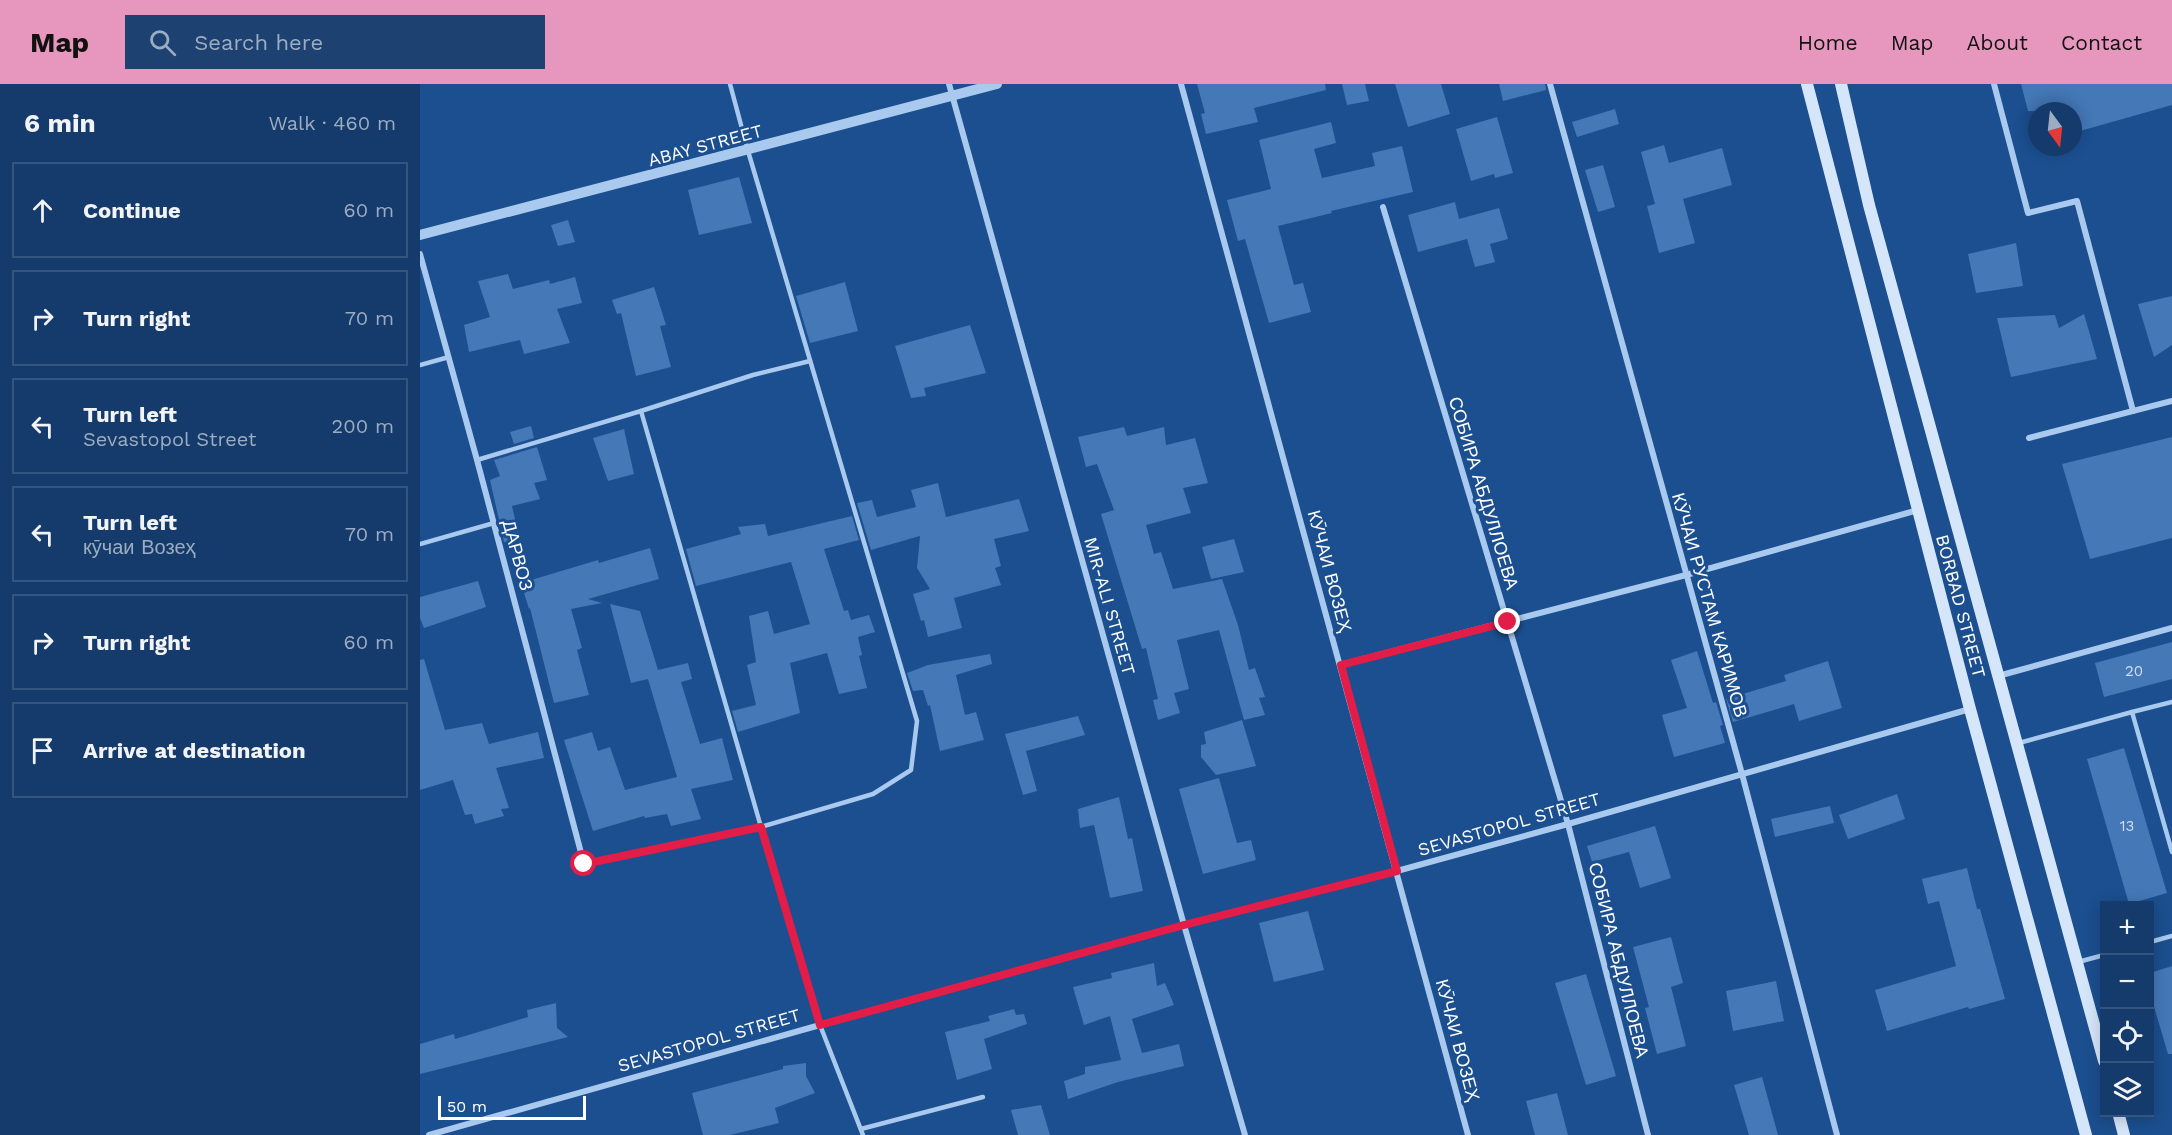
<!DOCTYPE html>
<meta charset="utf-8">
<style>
:root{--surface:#143b6b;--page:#1d4271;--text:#f1f3f6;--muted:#9dadc1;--line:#33557e;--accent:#e797bd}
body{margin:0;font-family:"Work Sans",sans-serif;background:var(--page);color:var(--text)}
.controls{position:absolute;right:18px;bottom:18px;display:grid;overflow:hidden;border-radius:0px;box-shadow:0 3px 15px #0003}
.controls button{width:54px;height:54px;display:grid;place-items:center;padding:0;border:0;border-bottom:2px solid var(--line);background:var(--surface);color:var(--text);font:30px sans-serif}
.compass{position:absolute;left:1608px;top:18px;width:54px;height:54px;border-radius:50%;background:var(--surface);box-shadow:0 3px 15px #0003;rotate:165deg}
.scale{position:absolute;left:18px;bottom:15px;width:148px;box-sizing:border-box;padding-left:6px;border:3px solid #fff;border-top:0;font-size:16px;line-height:21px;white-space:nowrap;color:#fff;-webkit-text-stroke:4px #1b4f8f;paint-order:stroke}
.stop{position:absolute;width:18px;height:18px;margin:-14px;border:4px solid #e11d48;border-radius:50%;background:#fff}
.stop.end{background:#e11d48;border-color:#fff;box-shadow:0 2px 6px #0008}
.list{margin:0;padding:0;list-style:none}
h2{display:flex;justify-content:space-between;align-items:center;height:78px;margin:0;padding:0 24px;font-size:26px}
h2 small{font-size:20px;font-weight:400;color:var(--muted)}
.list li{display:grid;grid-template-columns:39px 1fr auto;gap:18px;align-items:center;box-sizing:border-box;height:96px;margin:0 12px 12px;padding:0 12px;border:2px solid var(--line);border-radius:0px}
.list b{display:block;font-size:22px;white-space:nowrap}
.list p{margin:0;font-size:20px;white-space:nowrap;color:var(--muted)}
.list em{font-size:20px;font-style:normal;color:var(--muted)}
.icon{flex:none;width:33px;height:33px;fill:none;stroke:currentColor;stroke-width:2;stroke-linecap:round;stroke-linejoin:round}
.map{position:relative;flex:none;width:1752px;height:1051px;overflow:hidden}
header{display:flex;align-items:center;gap:36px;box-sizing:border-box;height:84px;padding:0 30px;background:var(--accent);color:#111}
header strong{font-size:28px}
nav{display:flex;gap:33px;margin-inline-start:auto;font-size:21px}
.search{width:420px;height:54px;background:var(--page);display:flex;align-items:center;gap:15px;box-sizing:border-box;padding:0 21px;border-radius:0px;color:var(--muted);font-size:22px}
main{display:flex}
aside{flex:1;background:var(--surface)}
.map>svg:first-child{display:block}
.building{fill:#4478b7}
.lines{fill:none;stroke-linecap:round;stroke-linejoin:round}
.service{stroke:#a9c9ee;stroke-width:4.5}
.minor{stroke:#a9c9ee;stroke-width:6}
.tertiary{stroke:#a9c9ee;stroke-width:10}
.secondary{stroke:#d6e6fa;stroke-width:12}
.route{stroke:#e11d48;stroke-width:8}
.labels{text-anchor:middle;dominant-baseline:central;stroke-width:6;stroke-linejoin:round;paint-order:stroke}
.number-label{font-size:15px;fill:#d0dded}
.street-label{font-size:18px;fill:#fff;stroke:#1b4f8f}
</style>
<header>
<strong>Map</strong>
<div class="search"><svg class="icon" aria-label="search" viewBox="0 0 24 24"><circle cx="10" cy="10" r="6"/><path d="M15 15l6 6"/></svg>Search here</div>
<nav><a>Home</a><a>Map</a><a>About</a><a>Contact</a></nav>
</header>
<main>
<aside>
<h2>6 min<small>Walk · 460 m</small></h2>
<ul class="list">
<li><svg class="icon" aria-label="ahead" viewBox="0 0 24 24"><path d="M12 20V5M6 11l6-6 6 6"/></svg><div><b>Continue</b></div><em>60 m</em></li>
<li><svg class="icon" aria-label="right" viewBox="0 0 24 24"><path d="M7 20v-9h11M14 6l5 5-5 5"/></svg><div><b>Turn right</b></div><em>70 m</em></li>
<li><svg class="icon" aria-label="left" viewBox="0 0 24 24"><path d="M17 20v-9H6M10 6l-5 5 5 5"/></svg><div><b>Turn left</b><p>Sevastopol Street</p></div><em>200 m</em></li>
<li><svg class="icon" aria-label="left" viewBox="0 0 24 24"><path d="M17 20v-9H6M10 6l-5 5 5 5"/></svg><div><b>Turn left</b><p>кӯчаи Возеҳ</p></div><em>70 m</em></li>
<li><svg class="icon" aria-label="right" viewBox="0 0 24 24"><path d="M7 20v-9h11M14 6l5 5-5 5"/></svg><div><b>Turn right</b></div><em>60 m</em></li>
<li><svg class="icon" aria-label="arrive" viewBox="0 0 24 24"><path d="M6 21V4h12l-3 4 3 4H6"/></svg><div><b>Arrive at destination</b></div></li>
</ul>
</aside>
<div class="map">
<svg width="1752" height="1051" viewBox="0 0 1752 1051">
<rect width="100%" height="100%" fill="#1b4f8f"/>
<g class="building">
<polygon points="777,0 905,0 906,6 834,24 838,38 786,50 781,30 785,29"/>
<polygon points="922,0 945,0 949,17 927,21"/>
<polygon points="975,0 1021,0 1030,30 988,43"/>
<polygon points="1079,0 1125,0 1126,6 1083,17"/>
<polygon points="1601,0 1752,0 1752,21 1653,49 1653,27 1608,27"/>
<polygon points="1195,25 1199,40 1157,53 1152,38"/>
<polygon points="1077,33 1093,89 1075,94 1074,90 1051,97 1036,45"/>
<polygon points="911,38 916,59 894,65 902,94 955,82 952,69 982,62 993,108 911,127 912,129 858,142 874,201 883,199 891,228 849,239 825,155 818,157 807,116 851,105 839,56"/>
<polygon points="1244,61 1249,79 1302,64 1312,101 1263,115 1275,159 1239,169 1227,122 1235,120 1221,68"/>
<polygon points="1183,81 1195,123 1178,128 1165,86"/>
<polygon points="319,93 332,139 279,151 268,106"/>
<polygon points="1035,118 1039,135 1079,124 1088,155 1070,160 1075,178 1055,183 1047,155 998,168 988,131"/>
<polygon points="148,136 155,158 138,162 131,141"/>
<polygon points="1596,159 1603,202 1556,209 1548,170"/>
<polygon points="88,190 93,205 129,196 130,200 155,193 162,219 137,225 150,259 104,270 100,256 49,268 44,241 70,233 58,197"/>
<polygon points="425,198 438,247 390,259 376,212"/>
<polygon points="234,203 246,241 240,242 251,283 216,292 201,229 197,230 192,216"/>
<polygon points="1752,212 1752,261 1734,273 1718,220"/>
<polygon points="1664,230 1677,275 1591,293 1577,234 1635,231 1639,244"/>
<polygon points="550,241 566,289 504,304 506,312 491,314 475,262"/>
<polygon points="111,342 114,354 94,360 90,348"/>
<polygon points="704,343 707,352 744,343 746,361 775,354 788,399 763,404 771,429 726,441 734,470 741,468 753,505 802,495 818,541 829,586 835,584 845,613 839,614 845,631 824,636 799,546 757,556 769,605 754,609 760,629 738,636 733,616 738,615 726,564 722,565 681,430 694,426 677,380 666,383 658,353"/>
<polygon points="204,345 214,390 188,397 173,354"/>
<polygon points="1752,353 1752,454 1670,475 1642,380"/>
<polygon points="117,363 127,396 114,399 120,415 92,422 100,457 84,458 70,396 80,392 74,376"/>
<polygon points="518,399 526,433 599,415 609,447 574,455 581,482 575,484 581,501 534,514 542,544 508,553 504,536 501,537 493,510 510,505 497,484 500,452 451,466 437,419 452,416 457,433 496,423 491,406"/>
<polygon points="432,432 439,456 404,465 424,527 428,526 431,536 449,531 455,548 438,553 442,571 439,572 447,604 419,610 407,569 370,579 380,629 318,648 312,627 336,621 327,581 336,578 329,532 348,527 354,550 390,540 371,478 276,502 266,465 321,450 318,443 345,440 348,452"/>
<polygon points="814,455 824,488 791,495 782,463"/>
<polygon points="230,464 239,495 168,515 182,519 151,525 162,564 157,566 169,611 134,619 110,524 109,525 101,499 178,476 179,479"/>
<polygon points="58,497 66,523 4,544 0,534 0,513"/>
<polygon points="190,520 220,527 238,586 268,579 272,595 261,598 280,660 302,654 313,696 271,705 281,735 251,742 247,730 225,734 224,732 173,747 144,656 172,648 178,667 190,663 205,706 257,693 228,595 211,599"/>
<polygon points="1752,558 1752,595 1684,613 1675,579"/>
<polygon points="1277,567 1293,619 1296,618 1303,641 1300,642 1305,659 1254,673 1242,631 1267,624 1251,576"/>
<polygon points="570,570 572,580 536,591 545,631 556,628 564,656 520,667 510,621 508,622 503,606 493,607 487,589 508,581"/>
<polygon points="4,575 25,646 62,639 69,660 118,648 124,674 76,684 89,724 81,725 84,732 55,740 52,730 45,731 33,696 0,706 0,576"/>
<polygon points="1408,577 1422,624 1379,637 1374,620 1313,638 1306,615 1366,597 1364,591"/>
<polygon points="658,632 665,651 606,667 617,707 603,711 585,650"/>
<polygon points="822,636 836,682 796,691 781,673 781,661 786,660 784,648"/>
<polygon points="1704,664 1747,809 1709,820 1667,675"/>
<polygon points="799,694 817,759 831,756 836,776 783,790 759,705"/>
<polygon points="1477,710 1485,735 1428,755 1419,731"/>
<polygon points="699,713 708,755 712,754 723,807 690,814 674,741 660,744 658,725"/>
<polygon points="1410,722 1414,739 1355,753 1351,735"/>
<polygon points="1235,742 1251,794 1220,804 1209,768 1172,778 1167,762"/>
<polygon points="1547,784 1557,825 1560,825 1585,915 1549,925 1548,923 1467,947 1455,906 1536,882 1519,817 1508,820 1502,795"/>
<polygon points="888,827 904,886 854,898 839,839"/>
<polygon points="1251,853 1263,899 1251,903 1266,962 1237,970 1225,924 1229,923 1213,863"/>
<polygon points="734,879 737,902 745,899 754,921 712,935 722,969 759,960 764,982 698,998 648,1015 644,997 665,990 665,983 701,976 690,932 664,941 653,903 692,894 691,889"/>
<polygon points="1752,882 1752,970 1748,970 1730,909 1730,889"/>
<polygon points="1166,890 1196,992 1166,1001 1135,899"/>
<polygon points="1356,897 1364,937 1313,947 1306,907"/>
<polygon points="136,919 137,944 148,953 0,990 0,960 34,950 35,955 108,933 107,926"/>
<polygon points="594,925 596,931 604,930 607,940 564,955 572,985 537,996 525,948 570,937 568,932"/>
<polygon points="386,979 386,992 395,1009 355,1024 359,1039 310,1051 283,1051 272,1009 363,985 363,982"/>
<polygon points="1342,993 1358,1051 1329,1051 1314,1001"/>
<polygon points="1137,1009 1148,1051 1115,1051 1106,1017"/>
<polygon points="621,1021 630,1051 598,1051 591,1026"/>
</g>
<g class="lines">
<g class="service">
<polyline points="0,281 29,273"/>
<polyline points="221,327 341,743 400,941 443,1051"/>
<polyline points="57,376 221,327 333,291 390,277"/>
<polyline points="0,460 74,439"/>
<polyline points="1752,618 1712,628 1752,768"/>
<polyline points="1599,659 1712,628"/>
<polyline points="164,780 341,743 453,710 491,686 497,637 328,67 310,0"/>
<polyline points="1730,858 1752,852"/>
<polyline points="1658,878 1684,871"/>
<polyline points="441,1045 563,1013"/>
</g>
<g class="minor">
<polyline points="529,0 764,841 825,1051"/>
<polyline points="761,0 1048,1051"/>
<polyline points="1130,0 1322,690 1417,1051"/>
<polyline points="1574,0 1608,129 1657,117 1713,327"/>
<polyline points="963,123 1148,740 1228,1051"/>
<polyline points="0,170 57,376 164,780"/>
<polyline points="1609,354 1752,317"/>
<polyline points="920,581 1266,491 1498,426"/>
<polyline points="1578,592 1752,544"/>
<polyline points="9,1051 400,941 764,841 977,787 1148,740 1550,625"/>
</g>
<polyline class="tertiary" points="0,151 577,0"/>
<g class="secondary">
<polyline points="1387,0 1550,625 1666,1051"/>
<polyline points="1421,0 1449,121 1684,977"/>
<polyline points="1698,1028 1704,1051"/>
</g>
</g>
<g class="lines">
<polyline class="route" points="164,780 341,743 400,941 764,841 977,787 921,581 1088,538"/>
</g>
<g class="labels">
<g class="number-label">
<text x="1714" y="587">20</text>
<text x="1707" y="742">13</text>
</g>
<g class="street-label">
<text transform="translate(285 61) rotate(-15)">ABAY STREET</text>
<text transform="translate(1064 409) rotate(73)">СОБИРА АБДУЛЛОЕВА</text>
<text transform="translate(98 471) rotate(75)">ДАРВОЗ</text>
<text transform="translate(910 487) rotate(75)">КӮЧАИ ВОЗЕҲ</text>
<text transform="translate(1290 521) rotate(74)">КӮЧАИ РУСТАМ КАРИМОВ</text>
<text transform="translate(690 522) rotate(74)">MIR-ALI STREET</text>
<text transform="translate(1541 522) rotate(75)">BORBAD STREET</text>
<text transform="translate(1089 740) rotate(-16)">SEVASTOPOL STREET</text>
<text transform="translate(1199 876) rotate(76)">СОБИРА АБДУЛЛОЕВА</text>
<text transform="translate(289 956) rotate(-16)">SEVASTOPOL STREET</text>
<text transform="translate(1038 956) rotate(75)">КӮЧАИ ВОЗЕҲ</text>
</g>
</g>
</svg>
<div class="controls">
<button>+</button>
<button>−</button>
<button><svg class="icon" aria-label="locate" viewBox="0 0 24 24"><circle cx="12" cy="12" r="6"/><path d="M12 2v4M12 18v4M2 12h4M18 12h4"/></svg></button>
<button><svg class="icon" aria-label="layers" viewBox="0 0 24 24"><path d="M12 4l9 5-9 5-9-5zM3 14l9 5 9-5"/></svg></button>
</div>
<svg class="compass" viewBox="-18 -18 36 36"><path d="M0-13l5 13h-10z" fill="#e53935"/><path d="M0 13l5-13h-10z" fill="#9dadc1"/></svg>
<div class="scale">50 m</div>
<div class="stop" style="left:164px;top:780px"></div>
<div class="stop end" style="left:1088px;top:538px"></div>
</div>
</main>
